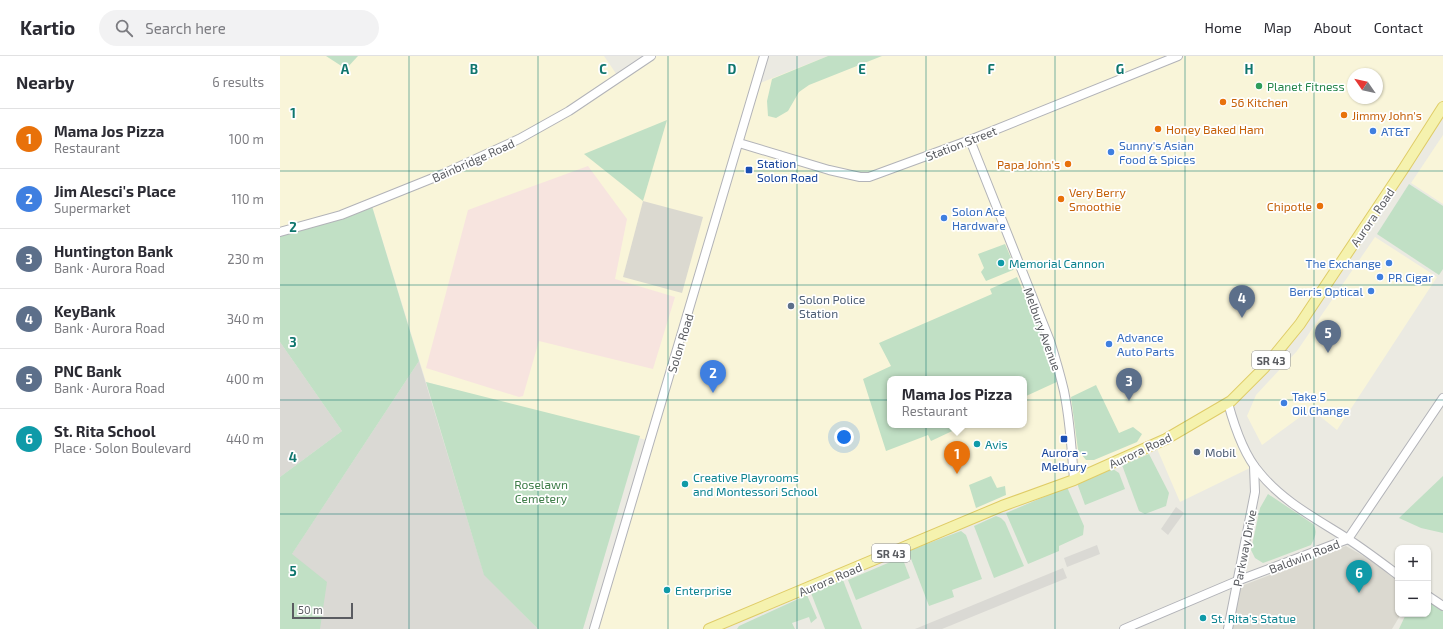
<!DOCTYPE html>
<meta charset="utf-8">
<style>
:root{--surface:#fff;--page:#f2f2f3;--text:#2b2b33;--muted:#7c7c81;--line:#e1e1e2;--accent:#d35e40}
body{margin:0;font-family:"Exo 2",sans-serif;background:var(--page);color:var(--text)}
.controls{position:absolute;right:12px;bottom:12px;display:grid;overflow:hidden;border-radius:8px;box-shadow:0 1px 3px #0004}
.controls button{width:36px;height:36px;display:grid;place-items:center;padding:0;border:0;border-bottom:1px solid var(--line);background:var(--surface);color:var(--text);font:20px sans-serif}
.compass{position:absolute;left:1067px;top:12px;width:36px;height:36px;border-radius:50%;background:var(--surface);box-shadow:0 1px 3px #0004;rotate:304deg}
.scale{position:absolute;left:12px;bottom:10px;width:61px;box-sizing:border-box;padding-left:4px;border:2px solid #5a5c61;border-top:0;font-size:11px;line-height:14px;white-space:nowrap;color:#5a5c61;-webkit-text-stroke:3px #fff;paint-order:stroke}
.you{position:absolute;left:564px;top:381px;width:14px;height:14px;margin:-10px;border:3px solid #fff;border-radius:50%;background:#1a73e8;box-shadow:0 0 0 6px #1a73e833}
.badge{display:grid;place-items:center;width:26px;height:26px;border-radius:50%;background:var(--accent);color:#fff;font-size:13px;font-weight:700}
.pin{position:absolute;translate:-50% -33px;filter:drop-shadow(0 1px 2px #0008)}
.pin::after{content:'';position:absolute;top:21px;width:14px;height:12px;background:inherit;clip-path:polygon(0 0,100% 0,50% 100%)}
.popup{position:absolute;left:607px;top:320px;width:140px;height:52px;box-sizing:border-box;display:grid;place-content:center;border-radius:8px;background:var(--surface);filter:drop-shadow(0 1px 3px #0005);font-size:13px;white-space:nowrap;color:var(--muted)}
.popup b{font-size:15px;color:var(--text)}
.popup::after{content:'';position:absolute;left:50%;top:100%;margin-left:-8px;border:8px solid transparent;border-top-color:var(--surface)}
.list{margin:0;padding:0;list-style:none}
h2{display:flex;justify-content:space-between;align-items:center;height:52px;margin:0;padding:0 16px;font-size:17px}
h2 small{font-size:13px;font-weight:400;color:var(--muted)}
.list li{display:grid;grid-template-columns:26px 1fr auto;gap:12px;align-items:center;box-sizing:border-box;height:60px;padding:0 16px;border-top:1px solid var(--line)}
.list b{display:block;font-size:15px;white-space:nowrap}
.list p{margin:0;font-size:13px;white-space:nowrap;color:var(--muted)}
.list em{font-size:13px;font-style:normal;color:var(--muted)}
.icon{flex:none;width:22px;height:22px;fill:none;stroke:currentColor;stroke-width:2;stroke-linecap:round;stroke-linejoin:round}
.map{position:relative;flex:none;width:1163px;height:573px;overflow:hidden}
header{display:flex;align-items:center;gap:24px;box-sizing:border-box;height:56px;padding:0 20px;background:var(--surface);border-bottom:1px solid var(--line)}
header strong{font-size:19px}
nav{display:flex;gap:22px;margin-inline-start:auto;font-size:14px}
.search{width:280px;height:36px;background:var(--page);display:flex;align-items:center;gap:10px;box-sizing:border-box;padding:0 14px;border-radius:22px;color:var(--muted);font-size:15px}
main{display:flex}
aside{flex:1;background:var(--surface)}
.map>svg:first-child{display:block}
.commercial{fill:#f9f5d9;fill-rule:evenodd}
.industrial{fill:#dad9d4}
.education{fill:#dbd9d0}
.medical{fill:#f7e4df}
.green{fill:#c1e0c5}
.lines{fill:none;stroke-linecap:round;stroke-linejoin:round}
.minor-casing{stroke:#b2b3b8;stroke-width:10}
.major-casing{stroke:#dfcc67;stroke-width:12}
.minor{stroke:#fff;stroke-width:8}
.major{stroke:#f5f2ae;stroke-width:10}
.grid{fill:none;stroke:#0f766e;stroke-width:1;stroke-opacity:0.55}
.leisure-dot{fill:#2e9e5b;stroke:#fff;stroke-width:1.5}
.food-dot{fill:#e8710a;stroke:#fff;stroke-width:1.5}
.shop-dot{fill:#3f7fe0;stroke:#fff;stroke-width:1.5}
.transit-dot{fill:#1a4fb4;stroke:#fff;stroke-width:1.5}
.culture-dot{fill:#0f9aa8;stroke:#fff;stroke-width:1.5}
.service-dot{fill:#5c6f8a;stroke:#fff;stroke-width:1.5}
.labels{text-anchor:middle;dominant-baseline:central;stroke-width:3.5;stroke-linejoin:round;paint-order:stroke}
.shield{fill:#fff;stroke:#8c8d90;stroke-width:1}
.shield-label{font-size:11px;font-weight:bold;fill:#5a5c61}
.leisure-label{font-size:12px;fill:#27864d;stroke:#fff;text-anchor:start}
.food-label{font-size:12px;fill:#c56008;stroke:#fff;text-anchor:start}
.shop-label{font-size:12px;fill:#366cbe;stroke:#fff;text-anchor:start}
.street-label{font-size:12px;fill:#5a5c61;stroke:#fff}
.transit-label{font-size:12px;fill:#164399;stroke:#fff;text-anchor:start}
.culture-label{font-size:12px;fill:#0d838f;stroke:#fff;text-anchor:start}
.service-label{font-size:12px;fill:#4e5e75;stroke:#fff;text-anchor:start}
.park-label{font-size:12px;fill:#3e7c48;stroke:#fff}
.grid-label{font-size:13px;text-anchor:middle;font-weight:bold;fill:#0f766e;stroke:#fff;stroke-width:3.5;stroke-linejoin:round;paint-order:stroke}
</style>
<header>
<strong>Kartio</strong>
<div class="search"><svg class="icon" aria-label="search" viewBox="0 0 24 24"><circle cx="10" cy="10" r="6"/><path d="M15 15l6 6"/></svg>Search here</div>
<nav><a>Home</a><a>Map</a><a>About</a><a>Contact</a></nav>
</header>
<main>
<aside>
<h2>Nearby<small>6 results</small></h2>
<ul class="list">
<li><span class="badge" style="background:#e8710a">1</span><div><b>Mama Jos Pizza</b><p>Restaurant</p></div><em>100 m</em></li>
<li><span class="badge" style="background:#3f7fe0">2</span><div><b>Jim Alesci's Place</b><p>Supermarket</p></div><em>110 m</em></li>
<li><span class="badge" style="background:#5c6f8a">3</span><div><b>Huntington Bank</b><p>Bank · Aurora Road</p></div><em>230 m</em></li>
<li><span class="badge" style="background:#5c6f8a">4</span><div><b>KeyBank</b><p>Bank · Aurora Road</p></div><em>340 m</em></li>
<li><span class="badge" style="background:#5c6f8a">5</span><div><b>PNC Bank</b><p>Bank · Aurora Road</p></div><em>400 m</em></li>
<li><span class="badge" style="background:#0f9aa8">6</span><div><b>St. Rita School</b><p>Place · Solon Boulevard</p></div><em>440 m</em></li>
</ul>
</aside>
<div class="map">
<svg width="1163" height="573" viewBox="0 0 1163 573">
<rect width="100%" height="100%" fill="#ebeae2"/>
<g class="commercial">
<path d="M 0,0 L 324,0 L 339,22 L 371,0 L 484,0 L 475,29 L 548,0 L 1163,0 L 1163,51 L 1020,268 L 948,347 L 974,410 L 900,446 L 875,388 L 429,573 L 314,573 L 370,385 L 146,326 L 91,147 L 0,176 ZM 1073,18 L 1097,18 L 1097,42 L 1073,42 ZM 610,323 L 744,323 L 744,369 L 610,369 Z"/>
<polygon points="1163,79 1163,148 1131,127"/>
<polygon points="1095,181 1157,221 1057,374 1031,353 982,389 967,360 976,339 1017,295"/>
</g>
<g class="industrial">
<polygon points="0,286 62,375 0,421"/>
<polygon points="139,305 204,518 258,573 0,573 0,516"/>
<polygon points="896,451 904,457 888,479 881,473"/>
<polygon points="817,489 820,498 787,511 784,502"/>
<polygon points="783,512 787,522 662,573 635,573"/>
</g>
<g class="education">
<polygon points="363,145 423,161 402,237 343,221"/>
<polygon points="1066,490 1118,520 1118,558 1121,558 1112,573 948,573 956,532"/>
</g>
<polygon class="medical" points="308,110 347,163 335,223 395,241 373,313 259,285 243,340 239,341 146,312 188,154"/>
<g class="green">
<polygon points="46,0 78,0 66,13"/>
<polygon points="548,0 602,0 529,29 519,36 508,55 496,62 488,60 487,45 492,23"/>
<polygon points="387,64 363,145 304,98"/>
<polygon points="1129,128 1163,150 1163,213 1159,219 1097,178"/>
<polygon points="91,147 139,305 12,498 47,526 40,573 0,573 0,421 62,375 0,286 0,176"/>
<polygon points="725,188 735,211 733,214 706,225 701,216 704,212 698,198"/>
<polygon points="737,221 781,324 744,341 744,323 610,323 610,369 685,369 651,385 648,379 606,395 583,323 611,310 599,287 712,238 710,233"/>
<polygon points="146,326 360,380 303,573 258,573 204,519"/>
<polygon points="816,329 839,377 853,371 862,378 857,386 814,404 806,404 798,394 791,341"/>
<polygon points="869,398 889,437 886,450 865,458 859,455 842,409"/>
<polygon points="833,413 839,417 845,433 805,449 797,427"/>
<polygon points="711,420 717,432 725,430 726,439 696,452 689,429"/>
<polygon points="1163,420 1163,477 1141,472 1119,462"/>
<polygon points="787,431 804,470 803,479 779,490 779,495 748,508 726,457"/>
<path d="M 988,438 L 1033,468 C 1038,476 1035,481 1031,489 L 983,507 L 975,502 L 971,494 L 980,452 Z"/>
<polygon points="716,460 721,462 725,466 744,510 714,522 694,470"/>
<polygon points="681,475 686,479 702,523 672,534 674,541 649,550 628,495"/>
<polygon points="622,501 630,522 576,544 568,524"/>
<polygon points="563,524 582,573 545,573 531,537"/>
<polygon points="527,539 537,562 531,567 529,561 512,567 515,573 457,573 459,570"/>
<polygon points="1148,540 1163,550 1163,573 1119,573 1126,558 1148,558"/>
</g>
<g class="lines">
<defs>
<g id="minor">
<path d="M 690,84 L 770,285 C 775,301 780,318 784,335 C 790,364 792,394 794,424"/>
<polyline points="459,87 549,114 580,121 589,121 690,84 898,0"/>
<polyline points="0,176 61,159 163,118 239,83 289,55 371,0"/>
<path d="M 948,347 C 954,369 964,399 979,416 C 1003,446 1037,463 1068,483 C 1085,494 1102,507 1118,519"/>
<polyline points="1148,540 1163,550"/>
<polyline points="314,573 484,0"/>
<polyline points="844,573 957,525 1068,483 1163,342"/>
<polyline points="948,573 975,436 974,410"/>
</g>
<polyline id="major" points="429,573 722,450 794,424 886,383 951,345 984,312 1020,268 1124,112 1163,51"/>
</defs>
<use href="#minor" class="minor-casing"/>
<use href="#major" class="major-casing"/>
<use href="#minor" class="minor"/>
<use href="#major" class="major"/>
</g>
<path class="grid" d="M 129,0 L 129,573M 258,0 L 258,573M 388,0 L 388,573M 517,0 L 517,573M 646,0 L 646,573M 775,0 L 775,573M 905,0 L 905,573M 1034,0 L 1034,573M 0,115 L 1163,115M 0,229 L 1163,229M 0,344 L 1163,344M 0,458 L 1163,458"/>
<circle class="leisure-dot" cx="979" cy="30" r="4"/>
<g class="food-dot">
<circle cx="943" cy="46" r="4"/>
<circle cx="1064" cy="59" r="4"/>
<circle cx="878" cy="73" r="4"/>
<circle cx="788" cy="108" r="4"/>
<circle cx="781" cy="143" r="4"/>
<circle cx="1040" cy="150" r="4"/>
</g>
<g class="shop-dot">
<circle cx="1093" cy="75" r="4"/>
<circle cx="831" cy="96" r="4"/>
<circle cx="664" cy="162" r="4"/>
<circle cx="1109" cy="207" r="4"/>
<circle cx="1100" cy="221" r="4"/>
<circle cx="1091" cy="235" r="4"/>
<circle cx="829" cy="288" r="4"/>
<circle cx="1004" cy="347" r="4"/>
</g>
<g class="transit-dot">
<rect x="465" y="110" width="8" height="8" rx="2"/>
<rect x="780" y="379" width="8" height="8" rx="2"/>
</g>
<g class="culture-dot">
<circle cx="721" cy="207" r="4"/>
<circle cx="697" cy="388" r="4"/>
<circle cx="405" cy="428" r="4"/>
<circle cx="387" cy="534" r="4"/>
<circle cx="923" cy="562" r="4"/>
</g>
<g class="service-dot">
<circle cx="511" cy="250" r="4"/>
<circle cx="917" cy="396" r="4"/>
</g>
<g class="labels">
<g class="shield">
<rect x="972" y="295" width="38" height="18" rx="3"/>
<rect x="592" y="488" width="38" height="18" rx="3"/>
</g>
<g class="shield-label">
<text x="991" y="304">SR 43</text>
<text x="611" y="497">SR 43</text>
</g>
<g class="leisure-label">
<text x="987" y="30">Planet Fitness</text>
</g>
<g class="food-label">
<text x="951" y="46">56 Kitchen</text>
<text x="1072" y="59">Jimmy John's</text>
<text x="886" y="73">Honey Baked Ham</text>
<text x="780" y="108" text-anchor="end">Papa John's</text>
<text x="789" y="136">Very Berry<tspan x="789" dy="14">Smoothie</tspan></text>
<text x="1032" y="150" text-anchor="end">Chipotle</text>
</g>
<g class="shop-label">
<text x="1101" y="75">AT&amp;T</text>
<text x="839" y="89">Sunny's Asian<tspan x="839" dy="14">Food &amp; Spices</tspan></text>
<text x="672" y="155">Solon Ace<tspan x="672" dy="14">Hardware</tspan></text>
<text x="1101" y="207" text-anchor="end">The Exchange</text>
<text x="1108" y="221">PR Cigar</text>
<text x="1083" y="235" text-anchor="end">Berris Optical</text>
<text x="837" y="281">Advance<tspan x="837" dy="14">Auto Parts</tspan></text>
<text x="1012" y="340">Take 5<tspan x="1012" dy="14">Oil Change</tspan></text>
</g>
<g class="street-label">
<text transform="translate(681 87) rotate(-21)">Station Street</text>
<text transform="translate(193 104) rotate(-24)">Bainbridge Road</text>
<text transform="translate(1092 161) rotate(-56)">Aurora Road</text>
<text transform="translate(763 273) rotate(70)">Melbury Avenue</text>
<text transform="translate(400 287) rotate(-73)">Solon Road</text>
<text transform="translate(860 394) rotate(-25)">Aurora Road</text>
<text transform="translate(964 492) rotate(-79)">Parkway Drive</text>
<text transform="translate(1024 500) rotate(-21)">Baldwin Road</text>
<text transform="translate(550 523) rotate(-23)">Aurora Road</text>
</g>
<g class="transit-label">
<text x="477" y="107">Station<tspan x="477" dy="14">Solon Road</tspan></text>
<text x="784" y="396" text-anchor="middle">Aurora -<tspan x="784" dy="14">Melbury</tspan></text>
</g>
<g class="culture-label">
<text x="729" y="207">Memorial Cannon</text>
<text x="705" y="388">Avis</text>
<text x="413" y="421">Creative Playrooms<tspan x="413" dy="14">and Montessori School</tspan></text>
<text x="395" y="534">Enterprise</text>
<text x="931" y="562">St. Rita's Statue</text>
</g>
<g class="service-label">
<text x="519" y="243">Solon Police<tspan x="519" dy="14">Station</tspan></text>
<text x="925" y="396">Mobil</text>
</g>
<g class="park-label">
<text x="261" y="428">Roselawn<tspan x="261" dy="14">Cemetery</tspan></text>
</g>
</g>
<g class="grid-label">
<text x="65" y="18">A</text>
<text x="194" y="18">B</text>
<text x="323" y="18">C</text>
<text x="452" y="18">D</text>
<text x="582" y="18">E</text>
<text x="711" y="18">F</text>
<text x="840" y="18">G</text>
<text x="969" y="18">H</text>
<text x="13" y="62">1</text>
<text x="13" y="176">2</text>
<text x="13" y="291">3</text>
<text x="13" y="406">4</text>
<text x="13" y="520">5</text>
</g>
</svg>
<div class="controls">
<button>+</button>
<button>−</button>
</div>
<svg class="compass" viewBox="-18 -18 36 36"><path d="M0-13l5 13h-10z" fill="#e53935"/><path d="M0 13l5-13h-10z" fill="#7c7c81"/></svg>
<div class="scale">50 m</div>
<div class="you"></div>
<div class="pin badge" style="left:677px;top:418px;background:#e8710a">1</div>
<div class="popup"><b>Mama Jos Pizza</b>Restaurant</div>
<div class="pin badge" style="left:433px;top:337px;background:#3f7fe0">2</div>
<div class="pin badge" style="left:849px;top:345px;background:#5c6f8a">3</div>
<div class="pin badge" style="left:962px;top:262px;background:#5c6f8a">4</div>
<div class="pin badge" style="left:1048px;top:297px;background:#5c6f8a">5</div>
<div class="pin badge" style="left:1079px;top:537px;background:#0f9aa8">6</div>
</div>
</main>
